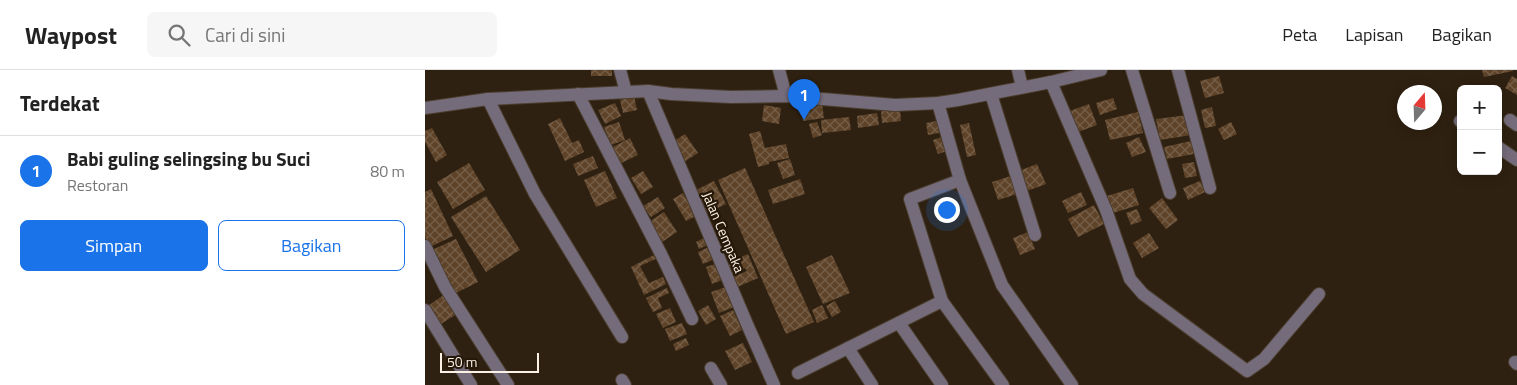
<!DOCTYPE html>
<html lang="id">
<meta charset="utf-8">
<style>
:root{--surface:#fff;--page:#f6f6f6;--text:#222;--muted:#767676;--line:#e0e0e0;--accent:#1a73e8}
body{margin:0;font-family:"Titillium Web",sans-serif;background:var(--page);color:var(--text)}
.controls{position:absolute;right:15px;top:15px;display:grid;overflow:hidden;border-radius:8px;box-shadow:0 2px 12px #0003}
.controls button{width:45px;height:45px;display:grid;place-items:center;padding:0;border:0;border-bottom:1px solid var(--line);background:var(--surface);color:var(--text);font:25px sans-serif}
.compass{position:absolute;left:972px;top:15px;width:45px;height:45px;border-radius:50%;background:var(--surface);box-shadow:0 2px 12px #0003;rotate:19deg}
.scale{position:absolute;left:15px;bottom:12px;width:99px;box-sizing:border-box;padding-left:5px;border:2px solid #fbf1e6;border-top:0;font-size:14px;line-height:18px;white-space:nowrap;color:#fbf1e6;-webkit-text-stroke:4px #251808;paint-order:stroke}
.you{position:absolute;left:521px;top:139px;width:18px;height:18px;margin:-12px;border:4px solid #fff;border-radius:50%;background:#1a73e8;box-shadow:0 0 0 8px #1a73e833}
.badge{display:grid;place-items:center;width:32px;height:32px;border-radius:50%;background:var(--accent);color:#fff;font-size:16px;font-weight:700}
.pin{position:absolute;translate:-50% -41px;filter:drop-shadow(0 1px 2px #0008)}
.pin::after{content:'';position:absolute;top:26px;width:18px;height:15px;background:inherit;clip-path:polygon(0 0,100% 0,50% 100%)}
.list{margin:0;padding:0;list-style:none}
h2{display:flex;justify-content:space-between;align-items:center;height:65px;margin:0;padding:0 20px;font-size:21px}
h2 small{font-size:16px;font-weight:400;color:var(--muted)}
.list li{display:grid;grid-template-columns:32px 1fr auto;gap:15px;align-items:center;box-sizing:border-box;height:70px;padding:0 20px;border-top:1px solid var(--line)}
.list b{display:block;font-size:19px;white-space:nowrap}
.list p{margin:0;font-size:16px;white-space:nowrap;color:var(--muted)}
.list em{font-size:16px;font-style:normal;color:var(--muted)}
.actions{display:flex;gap:10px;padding:15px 20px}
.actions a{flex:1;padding:11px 0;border:1px solid var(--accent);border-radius:8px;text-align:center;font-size:18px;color:var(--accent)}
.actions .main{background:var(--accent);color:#fff}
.icon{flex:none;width:28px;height:28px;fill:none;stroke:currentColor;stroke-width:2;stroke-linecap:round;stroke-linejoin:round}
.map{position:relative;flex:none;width:1092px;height:315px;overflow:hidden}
header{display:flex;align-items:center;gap:30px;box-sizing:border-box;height:70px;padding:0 25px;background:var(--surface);border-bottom:1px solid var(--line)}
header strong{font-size:24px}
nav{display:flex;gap:28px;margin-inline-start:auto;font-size:18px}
.search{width:350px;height:45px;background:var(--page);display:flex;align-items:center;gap:12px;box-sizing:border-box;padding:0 18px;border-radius:8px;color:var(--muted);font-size:19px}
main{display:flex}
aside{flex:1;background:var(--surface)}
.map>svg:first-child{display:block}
.building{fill:url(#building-cross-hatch)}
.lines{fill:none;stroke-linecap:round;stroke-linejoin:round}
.minor-casing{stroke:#4c3e2f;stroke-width:14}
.minor{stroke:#746c7a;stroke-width:12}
.labels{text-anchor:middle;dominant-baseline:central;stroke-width:4.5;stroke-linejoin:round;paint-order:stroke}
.street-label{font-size:14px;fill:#fbf1e6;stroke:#251808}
</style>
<header>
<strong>Waypost</strong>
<div class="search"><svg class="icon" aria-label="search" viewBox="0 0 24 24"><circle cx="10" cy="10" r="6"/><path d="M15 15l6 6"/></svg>Cari di sini</div>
<nav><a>Peta</a><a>Lapisan</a><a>Bagikan</a></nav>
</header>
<main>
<aside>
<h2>Terdekat<small></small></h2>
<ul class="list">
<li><span class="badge">1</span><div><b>Babi guling selingsing bu Suci</b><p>Restoran</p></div><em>80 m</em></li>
</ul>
<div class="actions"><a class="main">Simpan</a><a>Bagikan</a></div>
</aside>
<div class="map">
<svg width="1092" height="315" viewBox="0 0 1092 315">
<defs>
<pattern id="building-cross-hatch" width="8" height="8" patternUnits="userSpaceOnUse" patternTransform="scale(1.25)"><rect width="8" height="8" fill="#5e4329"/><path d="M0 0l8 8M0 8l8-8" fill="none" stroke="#765f48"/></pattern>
</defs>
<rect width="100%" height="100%" fill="#2f2111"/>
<g class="building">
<rect x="166" y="0" width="21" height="6"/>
<polygon points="1057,0 1088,0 1088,1 1059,7"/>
<polygon points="794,6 799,23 780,28 775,11"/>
<polygon points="1087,6 1092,9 1092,25 1080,18"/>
<polygon points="209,26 212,40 198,43 195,30"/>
<polygon points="688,28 692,39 675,45 671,33"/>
<polygon points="190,33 196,46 180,54 173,40"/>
<polygon points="397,34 399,48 378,51 376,37"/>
<polygon points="664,34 672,55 653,62 645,41"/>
<polygon points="339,35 356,38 354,54 337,51"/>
<polygon points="787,37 791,56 780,58 776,40"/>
<polygon points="475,39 476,51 457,53 456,41"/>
<polygon points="713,42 718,63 685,70 680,50"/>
<polygon points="452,43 454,55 433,58 432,46"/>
<polygon points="763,45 766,65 735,70 731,49"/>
<polygon points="424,47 426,60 397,63 396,50"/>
<polygon points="135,48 147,73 154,70 159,82 140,91 123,54"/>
<polygon points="517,50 519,62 503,65 501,53"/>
<polygon points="194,52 200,70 186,75 179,57"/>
<polygon points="392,52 397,65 388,68 384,54"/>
<polygon points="806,52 812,64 799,70 793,59"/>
<polygon points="544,53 551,85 542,87 535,55"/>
<polygon points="7,58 22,85 11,92 0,72 0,61"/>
<polygon points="335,61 340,78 361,74 364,88 344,92 344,94 333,97 324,64"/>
<polygon points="260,64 273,83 259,92 246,73"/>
<polygon points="520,66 525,80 513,84 508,70"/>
<polygon points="714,67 721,82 707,87 701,73"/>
<polygon points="205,68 213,85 194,94 186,78"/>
<polygon points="766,71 769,84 742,89 739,77"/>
<polygon points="168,86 173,98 153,106 148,94"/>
<polygon points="365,89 370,105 358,109 352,93"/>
<polygon points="769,92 772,106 760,108 757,94"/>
<polygon points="44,93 60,120 28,139 12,112"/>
<polygon points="612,94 621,114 602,121 594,101"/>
<polygon points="320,98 389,252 361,264 293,110"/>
<polygon points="180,101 192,128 171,137 159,110"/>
<polygon points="218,101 228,117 216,124 206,108"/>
<polygon points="586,106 592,124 573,130 567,112"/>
<polygon points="375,109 380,124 348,134 343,120"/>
<polygon points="289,111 301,134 280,144 269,121"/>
<polygon points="775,111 780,122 763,130 758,118"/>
<polygon points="708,118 714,135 688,143 682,126"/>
<polygon points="6,119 28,166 5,177 0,167 0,122"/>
<polygon points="656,122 662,135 643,143 637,131"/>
<polygon points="258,123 271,146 261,151 248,129"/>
<polygon points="61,126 95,180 61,202 26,147"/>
<polygon points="233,127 240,138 226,147 218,136"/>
<polygon points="737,128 753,150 741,159 724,138"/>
<polygon points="669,135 679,154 653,167 643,149"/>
<polygon points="712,139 717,151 706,155 701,143"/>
<polygon points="239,142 252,162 237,172 224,152"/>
<polygon points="603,162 610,179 595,185 588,168"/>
<polygon points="724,163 734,178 717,188 708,173"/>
<polygon points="281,167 285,174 274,179 271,172"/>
<polygon points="31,169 53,212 29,224 7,180"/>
<polygon points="286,176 292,188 278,194 273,182"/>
<polygon points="233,183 235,187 215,196 224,213 238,207 241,214 219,225 206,197"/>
<polygon points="323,184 333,208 310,218 306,208 322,201 320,198 306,204 302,193"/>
<polygon points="407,185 425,223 398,234 381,197"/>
<polygon points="290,194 297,210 287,214 281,197"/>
<polygon points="301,217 309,237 294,243 286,222"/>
<polygon points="242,218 244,223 233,228 237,238 228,242 221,228"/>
<polygon points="20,224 33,243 16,254 3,236"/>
<polygon points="410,231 416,242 407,247 401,236"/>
<polygon points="283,235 291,249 281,255 273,241"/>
<polygon points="397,235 403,248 392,253 387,240"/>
<polygon points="245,238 251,252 238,258 231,244"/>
<polygon points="308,240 317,260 305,266 295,246"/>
<polygon points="257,253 262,264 245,271 240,259"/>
<polygon points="261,268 264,275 251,281 248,274"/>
<polygon points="318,273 327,292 310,300 300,281"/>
</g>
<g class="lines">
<defs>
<g id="minor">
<polyline points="195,0 201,22"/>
<polyline points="354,0 361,26"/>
<polyline points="593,0 597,17"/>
<polyline points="707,0 745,123"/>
<polyline points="753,0 785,118"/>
<polyline points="626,12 681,140 705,209 718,224 822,301 839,289 894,224"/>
<polyline points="223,21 322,254 349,315"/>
<polyline points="153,24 236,184 267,249"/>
<polyline points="566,24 610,165"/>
<polyline points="63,29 110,124 197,267"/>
<polyline points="513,33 535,110 577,215 647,315"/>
<polyline points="0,38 63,29 223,21 246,24 306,27 361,26 470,35 513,33 533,30 626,12 676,0"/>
<polyline points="1085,50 1092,55"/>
<polyline points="1035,51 1036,52"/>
<polyline points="1073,77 1092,90"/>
<polyline points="535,110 485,129 517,231 578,315"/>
<polyline points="0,176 20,217 83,315"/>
<polyline points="0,240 46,315"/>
<polyline points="474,253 517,315"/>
<polyline points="423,278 447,315"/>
<polyline points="1090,292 1092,294"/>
<polyline points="286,298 296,315"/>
<polyline points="373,303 517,231"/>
<polyline points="197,310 200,315"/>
</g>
</defs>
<use href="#minor" class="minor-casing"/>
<use href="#minor" class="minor"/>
</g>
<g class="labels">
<g class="street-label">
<text transform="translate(299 162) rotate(67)">Jalan Cempaka</text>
</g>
</g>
</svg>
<div class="controls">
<button>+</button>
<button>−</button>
</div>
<svg class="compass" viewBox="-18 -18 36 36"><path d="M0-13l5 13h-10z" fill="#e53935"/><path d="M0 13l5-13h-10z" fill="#767676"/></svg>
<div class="scale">50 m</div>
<div class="you"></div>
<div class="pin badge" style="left:379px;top:50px">1</div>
</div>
</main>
